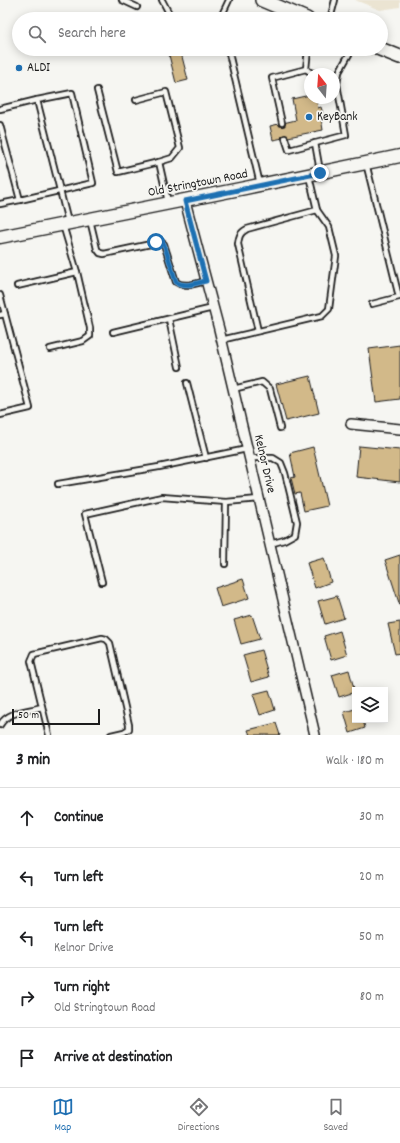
<!DOCTYPE html>
<meta charset="utf-8">
<style>
:root{--surface:#fff;--page:#f2f2f2;--text:#202124;--muted:#757577;--line:#e0e0e0;--accent:#1f6fb2}
body{margin:0;font-family:Dekko,sans-serif;background:var(--page);color:var(--text)}
.controls{position:absolute;right:12px;bottom:12px;display:grid;overflow:hidden;border-radius:0px;box-shadow:0 2px 10px #0003}
.controls button{width:36px;height:36px;display:grid;place-items:center;padding:0;border:0;border-bottom:1px solid var(--line);background:var(--surface);color:var(--text);font:20px sans-serif}
.compass{position:absolute;left:304px;top:68px;width:36px;height:36px;border-radius:50%;background:var(--surface);box-shadow:0 2px 10px #0003;rotate:343deg}
.scale{position:absolute;left:12px;bottom:10px;width:88px;box-sizing:border-box;padding-left:4px;border:2px solid #1c1c1c;border-top:0;font-size:11px;line-height:14px;white-space:nowrap;color:#1c1c1c;-webkit-text-stroke:3px #f6f6f2;paint-order:stroke}
.stop{position:absolute;width:12px;height:12px;margin:-9px;border:3px solid #1f6fb2;border-radius:50%;background:#fff}
.stop.end{background:#1f6fb2;border-color:#fff;box-shadow:0 1px 4px #0008}
.list{margin:0;padding:0;list-style:none}
h2{display:flex;justify-content:space-between;align-items:center;height:52px;margin:0;padding:0 16px;font-size:17px}
h2 small{font-size:13px;font-weight:400;color:var(--muted)}
.list li{display:grid;grid-template-columns:26px 1fr auto;gap:12px;align-items:center;box-sizing:border-box;height:60px;padding:0 16px;border-top:1px solid var(--line)}
.list b{display:block;font-size:15px;white-space:nowrap}
.list p{margin:0;font-size:13px;white-space:nowrap;color:var(--muted)}
.list em{font-size:13px;font-style:normal;color:var(--muted)}
.icon{flex:none;width:22px;height:22px;fill:none;stroke:currentColor;stroke-width:2;stroke-linecap:round;stroke-linejoin:round}
.map{position:relative;flex:none;width:400px;height:735px;overflow:hidden}
.search{position:absolute;background:var(--surface);box-shadow:0 2px 10px #0003;left:12px;right:12px;top:12px;height:44px;display:flex;align-items:center;gap:10px;box-sizing:border-box;padding:0 14px;border-radius:22px;color:var(--muted);font-size:15px}
.sheet{height:352px;background:var(--surface)}
nav{display:flex;justify-content:space-around;align-items:center;box-sizing:border-box;height:56px;border-top:1px solid var(--line);background:var(--surface);font-size:11px;color:var(--muted)}
nav a{display:grid;justify-items:center;gap:2px}
nav .on{color:var(--accent)}
.map>svg:first-child{display:block}
.built{fill:#ebe4d2}
.building{fill:#d2b989;stroke:#1c1c1c}
.lines{fill:none;stroke-linecap:round;stroke-linejoin:round}
.service-casing{stroke:#1c1c1c;stroke-width:8}
.minor-casing{stroke:#1c1c1c;stroke-width:12}
.tertiary-casing{stroke:#1c1c1c;stroke-width:15}
.secondary-casing{stroke:#1c1c1c;stroke-width:16}
.service{stroke:#f6f6f2;stroke-width:4.5}
.minor{stroke:#f6f6f2;stroke-width:9}
.tertiary{stroke:#f6f6f2;stroke-width:12}
.secondary{stroke:#f6f6f2;stroke-width:13}
.route{stroke:#1f6fb2;stroke-width:5}
.poi-dot{fill:#1f6fb2;stroke:#f6f6f2;stroke-width:1.5}
.labels{text-anchor:middle;dominant-baseline:central;stroke-width:3.5;stroke-linejoin:round;paint-order:stroke}
.poi-label{font-size:13px;fill:#1c1c1c;stroke:#f6f6f2;text-anchor:start}
.street-label{font-size:13px;fill:#1c1c1c;stroke:#f6f6f2}
</style>
<div class="map">
<svg width="400" height="735" viewBox="0 0 400 735">
<rect width="100%" height="100%" fill="#f6f6f2"/>
<filter id="ink" filterUnits="userSpaceOnUse"><feTurbulence type="fractalNoise" baseFrequency=".025" numOctaves="2"/><feDisplacementMap in="SourceGraphic" scale="8" xChannelSelector="R" yChannelSelector="G"/><feConvolveMatrix kernelMatrix="1 2 1 2 8 2 1 2 1" color-interpolation-filters="sRGB"/></filter>
<g filter="url(#ink)">
<polygon class="built" points="355,0 400,0 400,7 380,10"/>
<g class="building">
<polygon points="177,49 180,49 188,80 176,83 168,51"/>
<polygon points="310,95 310,98 316,98 318,108 321,107 324,117 321,118 323,130 273,140 270,126 296,120 292,99"/>
<polygon points="400,345 400,399 376,402 369,349"/>
<polygon points="310,376 319,413 286,421 276,384"/>
<polygon points="359,446 400,450 400,482 356,477"/>
<polygon points="313,447 327,506 304,511 300,493 295,494 291,478 295,477 290,453"/>
<polygon points="400,555 400,606 385,560"/>
<polygon points="324,558 331,582 315,588 307,563"/>
<polygon points="243,579 249,598 221,607 215,588"/>
<polygon points="337,596 344,618 325,624 318,601"/>
<polygon points="252,615 260,639 241,644 234,620"/>
<polygon points="400,622 400,653 395,654 388,624"/>
<polygon points="340,631 347,655 331,660 324,636"/>
<polygon points="261,650 269,677 251,682 243,655"/>
<polygon points="349,670 355,692 339,697 332,675"/>
<polygon points="269,690 275,710 260,715 253,694"/>
<polygon points="355,709 355,720 363,720 365,728 350,733 344,712"/>
<polygon points="276,723 280,735 250,735 248,730"/>
</g>
<g class="lines">
<defs>
<g id="service">
<polyline points="122,0 137,7"/>
<polyline points="162,0 172,19"/>
<polyline points="220,19 229,0"/>
<polyline points="330,19 335,0"/>
<polyline points="228,49 260,184"/>
<polyline points="306,69 308,49"/>
<polyline points="306,69 310,72 317,74"/>
<polyline points="97,90 118,172 159,162 168,202"/>
<polyline points="136,100 166,92 180,148 172,158 159,162"/>
<polyline points="0,109 37,100"/>
<polyline points="282,123 272,78 306,69"/>
<polyline points="0,125 20,200 93,183 72,93 37,100 68,222"/>
<polyline points="285,138 289,150 346,135 337,84 339,72 352,49"/>
<polyline points="315,143 320,171"/>
<polyline points="366,163 399,297 372,304"/>
<polyline points="0,204 20,200"/>
<path d="M 90,220 L 97,249 L 100,253 L 104,254 L 160,242 L 164,244 L 176,282 C 185,288 196,283 206,281"/>
<polyline points="17,286 77,272"/>
<polyline points="0,295 5,314 0,315"/>
<polyline points="169,319 179,367"/>
<path d="M 258,331 L 238,244 C 239,236 240,233 247,229 L 317,210"/>
<polyline points="113,332 213,308"/>
<polyline points="221,340 322,316 329,309 336,256 329,227 317,210 309,176"/>
<polyline points="50,349 83,341 90,336 90,328 77,272 63,225"/>
<polyline points="187,383 206,458"/>
<polyline points="233,389 262,382 270,389 280,428"/>
<polyline points="0,415 30,408 5,314"/>
<polyline points="250,458 273,458 281,463 285,473 297,522 295,534 284,540 270,544"/>
<polyline points="58,484 159,467 247,449"/>
<polyline points="225,564 226,502"/>
<polyline points="102,582 85,514 162,497 226,502 259,499"/>
<path d="M 0,725 C 8,711 28,711 42,707"/>
<polyline points="49,735 31,661 34,654 102,638 106,639 110,643 129,725 129,729 124,732 111,735"/>
</g>
<g id="minor">
<polyline points="185,201 219,329 315,735"/>
<polyline points="351,424 400,429"/>
</g>
<polyline id="tertiary" points="0,237 245,188 400,156"/>
<g id="secondary">
<polyline points="262,0 307,19"/>
<polyline points="380,49 400,57"/>
</g>
</defs>
<use href="#service" class="service-casing"/>
<use href="#minor" class="minor-casing"/>
<use href="#tertiary" class="tertiary-casing"/>
<use href="#secondary" class="secondary-casing"/>
<use href="#service" class="service"/>
<use href="#minor" class="minor"/>
<use href="#tertiary" class="tertiary"/>
<use href="#secondary" class="secondary"/>
</g>
</g>
<g class="lines" filter="url(#ink)">
<path class="route" d="M 156,242 L 160,242 L 164,244 L 176,282 C 185,288 196,283 206,281 L 185,201 L 320,173"/>
</g>
<g class="poi-dot">
<circle cx="19" cy="68" r="4"/>
<circle cx="309" cy="117" r="4"/>
</g>
<g class="labels">
<g class="poi-label">
<text x="27" y="68">ALDI</text>
<text x="317" y="117">KeyBank</text>
</g>
<g class="street-label">
<text transform="translate(198 184) rotate(-11)">Old Stringtown Road</text>
<text transform="translate(264 464) rotate(77)">Kelnor Drive</text>
</g>
</g>
</svg>
<div class="controls">
<button><svg class="icon" aria-label="layers" viewBox="0 0 24 24"><path d="M12 4l9 5-9 5-9-5zM3 14l9 5 9-5"/></svg></button>
</div>
<svg class="compass" viewBox="-18 -18 36 36"><path d="M0-13l5 13h-10z" fill="#e53935"/><path d="M0 13l5-13h-10z" fill="#757577"/></svg>
<div class="scale">50 m</div>
<div class="stop" style="left:156px;top:242px"></div>
<div class="stop end" style="left:320px;top:173px"></div>
<div class="search"><svg class="icon" aria-label="search" viewBox="0 0 24 24"><circle cx="10" cy="10" r="6"/><path d="M15 15l6 6"/></svg>Search here</div>
</div>
<section class="sheet">
<h2>3 min<small>Walk · 180 m</small></h2>
<ul class="list">
<li><svg class="icon" aria-label="ahead" viewBox="0 0 24 24"><path d="M12 20V5M6 11l6-6 6 6"/></svg><div><b>Continue</b></div><em>30 m</em></li>
<li><svg class="icon" aria-label="left" viewBox="0 0 24 24"><path d="M17 20v-9H6M10 6l-5 5 5 5"/></svg><div><b>Turn left</b></div><em>20 m</em></li>
<li><svg class="icon" aria-label="left" viewBox="0 0 24 24"><path d="M17 20v-9H6M10 6l-5 5 5 5"/></svg><div><b>Turn left</b><p>Kelnor Drive</p></div><em>50 m</em></li>
<li><svg class="icon" aria-label="right" viewBox="0 0 24 24"><path d="M7 20v-9h11M14 6l5 5-5 5"/></svg><div><b>Turn right</b><p>Old Stringtown Road</p></div><em>80 m</em></li>
<li><svg class="icon" aria-label="arrive" viewBox="0 0 24 24"><path d="M6 21V4h12l-3 4 3 4H6"/></svg><div><b>Arrive at destination</b></div></li>
</ul>
</section>
<nav>
<a class="on"><svg class="icon" aria-label="map" viewBox="0 0 24 24"><path d="M3 6l6-2 6 2 6-2v14l-6 2-6-2-6 2zM9 4v14M15 6v14"/></svg>Map</a>
<a><svg class="icon" aria-label="directions" viewBox="0 0 24 24"><path d="M12 3l9 9-9 9-9-9zM9 14v-3h6M13 9l2 2-2 2"/></svg>Directions</a>
<a><svg class="icon" aria-label="saved" viewBox="0 0 24 24"><path d="M7 4h10v16l-5-4-5 4z"/></svg>Saved</a>
</nav>
